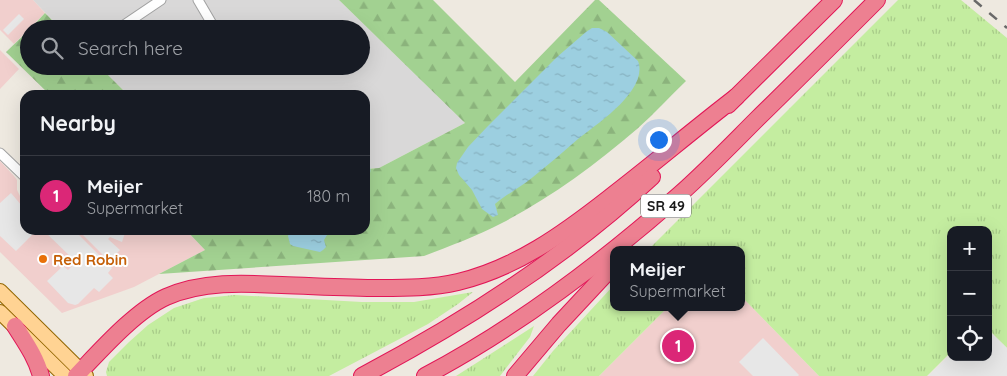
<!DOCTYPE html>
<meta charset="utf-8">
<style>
:root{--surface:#171b24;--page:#242831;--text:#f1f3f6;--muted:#9ea1a6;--line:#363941;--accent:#db2777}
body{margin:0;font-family:Quicksand,sans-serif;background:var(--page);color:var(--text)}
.controls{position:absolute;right:15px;bottom:15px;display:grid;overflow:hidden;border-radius:10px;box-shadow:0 5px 20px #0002}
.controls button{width:45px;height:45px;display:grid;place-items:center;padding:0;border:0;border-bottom:1px solid var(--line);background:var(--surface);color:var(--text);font:25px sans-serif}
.you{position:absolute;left:658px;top:139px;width:18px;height:18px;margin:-12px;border:4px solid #fff;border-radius:50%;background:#1a73e8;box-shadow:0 0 0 8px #1a73e833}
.badge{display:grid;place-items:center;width:32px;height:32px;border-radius:50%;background:var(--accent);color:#fff;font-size:16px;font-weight:700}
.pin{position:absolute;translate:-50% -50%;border:2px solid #fff;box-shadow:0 1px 5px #0006}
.popup{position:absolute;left:610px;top:246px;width:135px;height:65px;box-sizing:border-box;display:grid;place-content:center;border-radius:10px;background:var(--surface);filter:drop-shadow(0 1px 4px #0005);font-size:16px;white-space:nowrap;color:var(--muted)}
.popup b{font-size:19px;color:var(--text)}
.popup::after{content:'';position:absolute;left:50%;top:100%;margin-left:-10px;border:10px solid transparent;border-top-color:var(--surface)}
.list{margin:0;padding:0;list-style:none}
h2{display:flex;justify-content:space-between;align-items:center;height:65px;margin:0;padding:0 20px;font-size:21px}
h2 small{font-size:16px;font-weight:400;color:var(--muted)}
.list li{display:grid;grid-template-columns:32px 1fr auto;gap:15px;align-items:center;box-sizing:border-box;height:80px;padding:0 20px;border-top:1px solid var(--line)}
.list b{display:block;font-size:19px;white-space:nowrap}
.list p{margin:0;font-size:16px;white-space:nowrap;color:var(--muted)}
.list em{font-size:16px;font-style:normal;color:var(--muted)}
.icon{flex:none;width:28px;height:28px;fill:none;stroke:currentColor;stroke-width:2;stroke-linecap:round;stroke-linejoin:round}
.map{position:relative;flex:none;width:1007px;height:376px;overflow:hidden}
.search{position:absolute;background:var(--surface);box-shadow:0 5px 20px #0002;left:20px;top:20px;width:350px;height:55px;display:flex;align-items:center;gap:12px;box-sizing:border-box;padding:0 18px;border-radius:28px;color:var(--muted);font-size:19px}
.panel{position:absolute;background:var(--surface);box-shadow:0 5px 20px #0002;left:20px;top:90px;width:350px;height:145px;border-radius:15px}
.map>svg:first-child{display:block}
.residential{fill:#d9d8d8}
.commercial{fill:#f1cfcd}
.grass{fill:url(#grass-tufts)}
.forest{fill:url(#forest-firs)}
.parking{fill:#e7e7e7}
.water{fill:url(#water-ripples)}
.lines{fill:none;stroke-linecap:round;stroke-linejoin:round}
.street-casing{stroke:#a2a2a2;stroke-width:11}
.primary-casing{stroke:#926600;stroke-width:16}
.highway-casing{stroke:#e21657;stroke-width:18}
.street{stroke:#fff;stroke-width:9}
.primary{stroke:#ffd393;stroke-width:14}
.highway{stroke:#ed8091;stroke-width:16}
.rail{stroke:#696969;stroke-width:2.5;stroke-dasharray:10 10;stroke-linecap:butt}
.food-dot{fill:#e8710a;stroke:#fff;stroke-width:2}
.labels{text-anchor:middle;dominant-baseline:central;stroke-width:4;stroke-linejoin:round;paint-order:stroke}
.shield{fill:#fff;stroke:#5f5f5f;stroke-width:1}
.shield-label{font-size:14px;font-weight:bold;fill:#1b1b1b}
.food-label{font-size:15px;font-weight:bold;fill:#c56008;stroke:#fff;text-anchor:start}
</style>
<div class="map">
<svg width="1007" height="376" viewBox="0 0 1007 376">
<defs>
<pattern id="grass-tufts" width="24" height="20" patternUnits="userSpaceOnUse" patternTransform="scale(1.25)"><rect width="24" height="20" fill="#c4eda0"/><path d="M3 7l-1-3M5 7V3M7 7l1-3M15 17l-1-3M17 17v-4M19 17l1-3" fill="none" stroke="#a8cb89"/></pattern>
<pattern id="forest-firs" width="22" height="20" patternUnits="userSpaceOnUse" patternTransform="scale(1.25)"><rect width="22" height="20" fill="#a2d191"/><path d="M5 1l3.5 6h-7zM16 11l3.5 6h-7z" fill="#8bb37c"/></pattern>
<pattern id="water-ripples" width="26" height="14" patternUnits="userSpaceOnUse" patternTransform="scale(1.25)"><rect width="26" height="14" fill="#9ccfe0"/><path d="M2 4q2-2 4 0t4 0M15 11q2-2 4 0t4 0" fill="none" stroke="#86b1c0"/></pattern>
</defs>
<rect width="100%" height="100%" fill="#eee9e0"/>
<polygon class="residential" points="33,0 339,0 465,123 379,168 370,168 369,164 365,160 365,95 128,95 99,66 361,66 361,29 61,29"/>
<g class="commercial">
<polygon points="0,0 33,0 45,13 14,44 0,30"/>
<polygon points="0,50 19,69 0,89"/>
<polygon points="0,161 14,176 17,180 17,190 20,196 25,202 25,230 186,230 205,250 134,287 62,313 0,252"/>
<polygon points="742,297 819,376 599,376 668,307 742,307"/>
</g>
<g class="grass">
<polygon points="898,0 961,0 1007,38 1007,348 988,329 988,230 951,230 951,352 927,376 819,376 742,297 742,250 648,250"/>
<polygon points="614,285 614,307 668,307 599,376 533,376 553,351"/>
<polygon points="473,292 458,304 428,324 329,376 107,376 106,372 109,362 129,342 148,325 174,308 204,298 235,295 362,302 414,302"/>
<polygon points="534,326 530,337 500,376 456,376"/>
</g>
<g class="forest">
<path d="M 339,0 L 433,0 L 515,82 L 595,0 L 599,0 L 686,81 C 669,97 654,114 637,129 C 595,165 550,198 502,223 C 477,236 450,246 424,256 L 159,274 L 205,250 L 186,230 L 365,230 L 365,169 L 379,168 L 465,123 Z"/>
<polygon points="45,13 61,29 30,29"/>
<polygon points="29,30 29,66 99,66 128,95 50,95 6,52"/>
</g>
<g class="parking">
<polygon points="19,14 24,19 8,35 3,30"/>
<polygon points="11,193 22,206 25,207 25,230 37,230 16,251 0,236 0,203"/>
<polygon points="43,230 74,230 112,268 108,273 113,278 99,292 94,288 78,304 75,305 68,303 47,281 63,266 68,270 76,262"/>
<polygon points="78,230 126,230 122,242 110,237 108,239 120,250 109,261"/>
<polygon points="988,330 1007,348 1007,376 928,376 951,354 951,357 988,357"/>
<polygon points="763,338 799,375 798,376 753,376 739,362"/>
</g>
<g class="water">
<path d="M 592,28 L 599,28 L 607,32 L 638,61 C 649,90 597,124 578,139 C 563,152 548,165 533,177 C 521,187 507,194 495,204 L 498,215 L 493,217 L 482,209 L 472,190 L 459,175 L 456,168 L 457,163 L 468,147 L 487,127 L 557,57 L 586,32 Z"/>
<path d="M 365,160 C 374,167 370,176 365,184 Z"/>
<polygon points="290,230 330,230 324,240 326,247 323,250 320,252 293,246 290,244 288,236"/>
</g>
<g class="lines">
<defs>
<g id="street">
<polyline points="198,0 215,29"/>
<polyline points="118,29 161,0"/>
<polyline points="0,153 25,177"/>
</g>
<g id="primary">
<polyline points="0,291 86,376"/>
<polyline points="0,312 65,376"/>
</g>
<g id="highway">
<polyline points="728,105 834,0"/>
<path d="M 15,326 C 25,342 36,357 41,376"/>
<path d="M 76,376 C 100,351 135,311 166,297 C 202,281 243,283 282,285 C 314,286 347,288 380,288 C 406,288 432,288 458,282 C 516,268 563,234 609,198 C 652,165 693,130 736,97"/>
<path d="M 362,376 C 466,321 566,257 652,177"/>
<path d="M 425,376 C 516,328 604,261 680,194 C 707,170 731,145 756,120 C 797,80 837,40 877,0"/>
<polyline points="515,376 559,324 614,265"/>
</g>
</defs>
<use href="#street" class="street-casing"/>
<use href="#primary" class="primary-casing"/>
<use href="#highway" class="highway-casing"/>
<use href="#street" class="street"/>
<use href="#primary" class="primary"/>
<use href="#highway" class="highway"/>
<polyline class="rail" points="974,0 1007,28"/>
</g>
<circle class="food-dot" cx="43" cy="259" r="5"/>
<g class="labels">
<rect class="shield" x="641" y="194.5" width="50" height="23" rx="4"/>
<g class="shield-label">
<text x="666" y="206">SR 49</text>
</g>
<g class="food-label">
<text x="53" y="259">Red Robin</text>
</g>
</g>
</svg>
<div class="controls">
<button>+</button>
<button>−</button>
<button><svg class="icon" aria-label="locate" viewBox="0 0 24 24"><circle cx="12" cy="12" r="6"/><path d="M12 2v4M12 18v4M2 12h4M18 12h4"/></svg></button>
</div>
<div class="you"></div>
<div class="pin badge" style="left:678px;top:346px">1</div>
<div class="popup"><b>Meijer</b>Supermarket</div>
<div class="search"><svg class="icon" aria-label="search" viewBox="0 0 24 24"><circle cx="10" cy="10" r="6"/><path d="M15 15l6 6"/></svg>Search here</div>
<section class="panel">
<h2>Nearby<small></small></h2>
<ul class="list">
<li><span class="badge">1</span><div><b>Meijer</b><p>Supermarket</p></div><em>180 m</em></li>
</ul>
</section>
</div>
